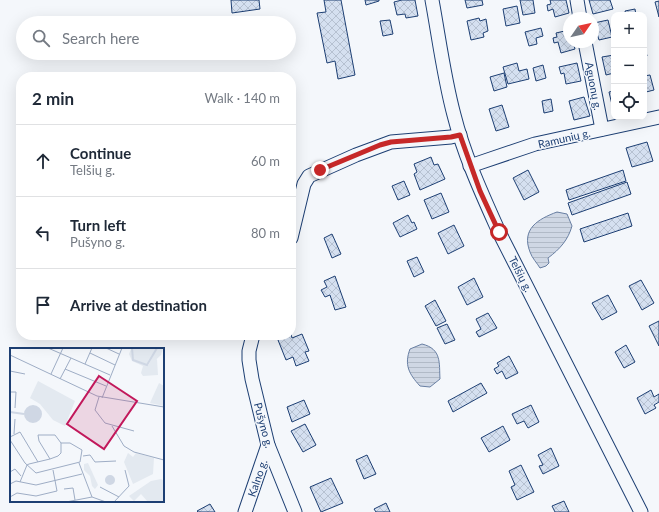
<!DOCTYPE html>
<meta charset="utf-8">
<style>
:root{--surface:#fff;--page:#f2f2f3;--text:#1f2937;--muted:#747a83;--line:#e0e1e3}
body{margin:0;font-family:Lato,sans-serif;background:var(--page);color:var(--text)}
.controls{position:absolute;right:12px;top:12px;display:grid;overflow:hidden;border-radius:8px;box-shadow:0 4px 16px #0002}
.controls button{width:36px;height:36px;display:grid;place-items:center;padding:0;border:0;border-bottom:1px solid var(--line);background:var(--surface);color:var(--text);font:20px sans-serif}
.compass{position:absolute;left:563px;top:12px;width:36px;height:36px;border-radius:50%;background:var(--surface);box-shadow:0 4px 16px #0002;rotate:56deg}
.stop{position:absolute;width:12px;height:12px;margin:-9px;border:3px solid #c62828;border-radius:50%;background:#fff}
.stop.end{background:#c62828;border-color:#fff;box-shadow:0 1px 4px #0008}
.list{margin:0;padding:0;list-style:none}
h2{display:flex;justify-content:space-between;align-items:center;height:52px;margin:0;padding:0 16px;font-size:17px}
h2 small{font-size:13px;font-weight:400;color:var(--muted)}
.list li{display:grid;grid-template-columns:26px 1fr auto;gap:12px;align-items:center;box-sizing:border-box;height:72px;padding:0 16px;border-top:1px solid var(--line)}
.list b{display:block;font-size:15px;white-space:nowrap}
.list p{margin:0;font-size:13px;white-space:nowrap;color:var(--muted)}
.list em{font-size:13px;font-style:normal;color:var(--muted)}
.icon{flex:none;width:22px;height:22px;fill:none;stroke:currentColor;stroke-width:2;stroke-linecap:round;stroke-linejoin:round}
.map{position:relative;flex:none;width:659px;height:512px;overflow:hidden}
.search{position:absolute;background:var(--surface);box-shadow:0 4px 16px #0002;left:16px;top:16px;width:280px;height:44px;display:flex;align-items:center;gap:10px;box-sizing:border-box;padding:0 14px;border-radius:22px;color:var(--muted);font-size:15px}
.panel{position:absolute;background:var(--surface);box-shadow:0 4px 16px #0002;left:16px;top:72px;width:280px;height:268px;border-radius:16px}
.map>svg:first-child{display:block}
.water{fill:url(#water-rules);stroke:#687fa3}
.building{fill:url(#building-cross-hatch);stroke:#1d3f73}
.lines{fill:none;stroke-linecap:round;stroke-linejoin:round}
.minor-casing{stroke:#1d3f73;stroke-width:15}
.minor{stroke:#f4f7fb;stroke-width:13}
.route{stroke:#c62828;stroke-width:5}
.labels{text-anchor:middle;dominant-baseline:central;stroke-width:3;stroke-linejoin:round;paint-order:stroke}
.street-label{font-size:11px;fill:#1d3f73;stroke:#f4f7fb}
.inset-river{fill:none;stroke:#cfd7e4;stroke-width:2}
.inset-road{fill:none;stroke:#9eadc5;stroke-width:1}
.view{fill:#c2185b;fill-opacity:0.15;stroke:#c2185b;stroke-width:2}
.inset-edge{fill:none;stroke:#1d3f73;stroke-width:2}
</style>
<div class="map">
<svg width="659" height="512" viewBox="0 0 659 512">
<defs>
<pattern id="water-rules" width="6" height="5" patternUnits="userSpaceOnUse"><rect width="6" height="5" fill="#cfd7e4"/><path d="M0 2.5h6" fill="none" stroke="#b1bac7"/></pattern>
<pattern id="building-cross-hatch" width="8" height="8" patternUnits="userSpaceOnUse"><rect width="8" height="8" fill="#d5e0f0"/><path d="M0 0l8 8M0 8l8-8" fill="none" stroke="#b6c1d1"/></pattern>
</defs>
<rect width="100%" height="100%" fill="#f4f7fb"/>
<g class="water">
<path d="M 557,212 L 567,214 L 572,226 C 568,240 560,249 548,258 L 549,263 L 546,266 L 540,268 C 537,263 532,258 530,252 C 521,229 538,219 557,212 Z"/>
<path d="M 422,344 C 442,349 439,363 440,379 L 430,387 L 420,386 C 409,374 404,365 410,349 Z"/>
</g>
<g class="building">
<polygon points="231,0 259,0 260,9 232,13"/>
<polygon points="324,0 341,0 355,75 338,79 335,61 327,63 317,13 326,12"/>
<polygon points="365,0 379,0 379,1 366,5"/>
<polygon points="402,0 415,0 418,16 406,18 405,14 397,15 394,2"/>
<polygon points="465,0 482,0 483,5 467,8"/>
<polygon points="520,0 533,0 535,13 523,15"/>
<polygon points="550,0 566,0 569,13 555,17 553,9 548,11 547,5 551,4"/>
<polygon points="589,0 610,0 613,9 593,14"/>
<polygon points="659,1 659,17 655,2"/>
<polygon points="517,6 520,23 506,26 503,9"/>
<polygon points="635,9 636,15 626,15 625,11"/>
<polygon points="479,18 480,21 486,19 488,31 483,33 484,37 471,40 467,21"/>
<polygon points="390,20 393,34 383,36 380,21"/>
<polygon points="608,20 612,37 599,40 594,23"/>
<polygon points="541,28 543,36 536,38 537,44 529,46 525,32"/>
<polygon points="569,30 569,42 573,42 575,49 561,53 558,42 554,43 553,38 557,37 556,33"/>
<polygon points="644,44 647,56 644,56"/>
<polygon points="614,55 614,73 606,75 602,57"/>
<polygon points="517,63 519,71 527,69 529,79 508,84 503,67"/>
<polygon points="577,63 581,81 566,84 564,73 561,74 559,67"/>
<polygon points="543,65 546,78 536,81 533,68"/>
<polygon points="504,73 507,87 494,91 490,77"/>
<polygon points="650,75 654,90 646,92 644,76"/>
<polygon points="614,91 614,109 613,109 609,92"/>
<polygon points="584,97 590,116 574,120 569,101"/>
<polygon points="551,99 553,111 544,113 542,101"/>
<polygon points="502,105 509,127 496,131 489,109"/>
<polygon points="647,142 653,161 632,167 626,148"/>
<polygon points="431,157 434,165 438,164 445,179 420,190 414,174 417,172 414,164"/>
<polygon points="528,170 539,192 524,200 513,178"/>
<polygon points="623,170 626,181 569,200 566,190"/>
<polygon points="404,181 410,195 398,200 392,186"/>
<polygon points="627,182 631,194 572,215 568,203"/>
<polygon points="441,193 449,212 432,219 424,200"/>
<polygon points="628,213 632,226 584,242 580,229"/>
<polygon points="408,215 412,223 414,222 417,229 400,237 393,223"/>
<polygon points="454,225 464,246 448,254 438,233"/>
<polygon points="332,234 341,254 332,258 324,238"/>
<polygon points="417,257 424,272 414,277 407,261"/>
<polygon points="335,276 346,307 335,310 330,295 325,297 321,290 327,287 324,281"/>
<polygon points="474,278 483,297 467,305 458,287"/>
<polygon points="641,280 654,303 642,310 629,286"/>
<polygon points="608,295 617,312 602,320 592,303"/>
<polygon points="435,300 446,321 436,326 425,306"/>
<polygon points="488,313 497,328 479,337 476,332 481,329 476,319"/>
<polygon points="659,321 659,346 649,326"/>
<polygon points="447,324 455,340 445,344 437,328"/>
<polygon points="291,334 292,338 302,334 309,351 305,352 309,361 296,366 293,357 286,360 278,340"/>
<polygon points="626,345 635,362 624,368 615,352"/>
<polygon points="509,356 518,373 506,379 502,371 497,374 494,369 499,366 497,363"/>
<polygon points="481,383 487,393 453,412 448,401"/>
<polygon points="651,390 654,397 659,394 659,402 654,405 656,408 645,414 637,398"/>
<polygon points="304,400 310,414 292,422 287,407"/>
<polygon points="531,405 539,422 528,428 524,421 517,424 512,414"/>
<polygon points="305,424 316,445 303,452 291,431"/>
<polygon points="503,426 510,440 489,452 481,438"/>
<polygon points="551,448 559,466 543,474 539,466 543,465 538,455"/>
<polygon points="367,455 376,474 364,479 356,460"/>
<polygon points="521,465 534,492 517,500 511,487 515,485 509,471"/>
<polygon points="331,478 343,503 321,512 310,487"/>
<polygon points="564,501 569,512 555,512 552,506"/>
<polygon points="386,503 390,512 376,512 374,509"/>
<polygon points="210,504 215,512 198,512 197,511"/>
</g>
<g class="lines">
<defs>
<g id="minor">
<path d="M 432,0 C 439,38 444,78 454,115 C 464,155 482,194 499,232 L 641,512"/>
<polyline points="577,0 580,18"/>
<polyline points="585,42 602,129"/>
<polyline points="470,166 535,144 659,117"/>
<polyline points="291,238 304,184 309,176 356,155 391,142 451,137 460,135"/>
<polyline points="253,335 249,351 249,360 252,379 268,445 295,512"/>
<polyline points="245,512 268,445"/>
</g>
</defs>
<use href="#minor" class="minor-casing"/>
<use href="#minor" class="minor"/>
</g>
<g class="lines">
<polyline class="route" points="320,170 380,145 391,142 451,137 460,135 480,191 499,232"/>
</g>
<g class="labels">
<g class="street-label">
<text transform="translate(594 86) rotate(79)">Aguonų g.</text>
<text transform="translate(564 138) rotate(-13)">Ramunių g.</text>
<text transform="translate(521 274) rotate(63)">Telšių g.</text>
<text transform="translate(264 425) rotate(75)">Pušyno g.</text>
<text transform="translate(257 478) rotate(-71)">Kalno g.</text>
</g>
</g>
<g transform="translate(10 348)">
<rect width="154" height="154" fill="#f4f7fb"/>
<path d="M 119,0 L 147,0 L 137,18 L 147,11 L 148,27 L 133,28 L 131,25 L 133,18 L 122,13 L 119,6 L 121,1 ZM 149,35 L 154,38 L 154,58 L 140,55 Z" fill="#e3e9f0"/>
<path d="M 147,0 L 153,0 L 151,7 L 137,20 ZM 118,105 L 123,109 L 126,105 L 144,110 L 143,126 L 123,136 L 114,114 ZM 78,115 L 88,137 L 85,141 L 82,138 L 80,128 L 74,122 L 74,116 ZM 151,131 L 154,133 L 154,154 L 138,154 L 131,146 L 124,153 L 119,148 L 141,133 Z" fill="#e3e9f0"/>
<path d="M 28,33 L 65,53 L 55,78 L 43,72 L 30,56 L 20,50 Z" fill="#e3e9f0"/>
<path d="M14 66a9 9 0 1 1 18 0a9 9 0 1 1-18 0ZM95 132a5 5 0 1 1 10 0a5 5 0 1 1-10 0Z" fill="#cfd7e4"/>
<path class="inset-river" d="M 122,0 L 123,12 L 137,17 L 147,0M 0,64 L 14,66"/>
<path class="inset-road" d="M 38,0 L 100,27M 96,0 L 109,6M 80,5 L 105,17M 0,7 L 87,48 L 154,59M 75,16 L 82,0M 55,21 L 96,38M 0,23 L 15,26M 41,26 L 53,0M 50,31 L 61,10M 0,44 L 6,44 L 5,60M 89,49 L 85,62 L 95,75 L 124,83M 92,50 L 112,0M 102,78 L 114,98 L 124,104 L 154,112M 4,86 L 5,71M 0,89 L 10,84 L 28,114M 0,92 L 15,115 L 26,125 L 70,114 L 72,102 L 60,95 L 51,95M 73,108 L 80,107 L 85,114 L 106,113M 69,115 L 82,149M 0,124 L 5,121 L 11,128M 10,134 L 17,117 L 19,116 L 40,111 L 48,108 L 51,105 L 51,95 L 45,87 L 28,87 L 29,93 L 40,111M 0,136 L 6,133 L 26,137 L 72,126M 90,139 L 109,149M 54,141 L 63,140 L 65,152M 0,149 L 7,145 L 26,148 L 47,143 L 43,122M 56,154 L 82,149 L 96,154M 104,154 L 119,138 L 115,122"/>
<path class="view" d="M 89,28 L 127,53 L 94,101 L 57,76 Z"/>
<rect width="154" height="154" class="inset-edge"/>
</g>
</svg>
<div class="controls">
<button>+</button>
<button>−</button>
<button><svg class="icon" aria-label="locate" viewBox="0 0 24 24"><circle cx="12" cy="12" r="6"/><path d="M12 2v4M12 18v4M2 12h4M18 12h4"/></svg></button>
</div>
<svg class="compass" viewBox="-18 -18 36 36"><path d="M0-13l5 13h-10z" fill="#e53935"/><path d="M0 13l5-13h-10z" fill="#747a83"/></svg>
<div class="stop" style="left:499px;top:232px"></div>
<div class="stop end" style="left:320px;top:170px"></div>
<div class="search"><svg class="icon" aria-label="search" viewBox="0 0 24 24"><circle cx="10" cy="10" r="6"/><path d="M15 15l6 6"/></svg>Search here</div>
<section class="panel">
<h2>2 min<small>Walk · 140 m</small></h2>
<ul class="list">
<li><svg class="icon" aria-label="ahead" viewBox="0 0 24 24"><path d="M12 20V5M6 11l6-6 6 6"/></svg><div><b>Continue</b><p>Telšių g.</p></div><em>60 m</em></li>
<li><svg class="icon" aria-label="left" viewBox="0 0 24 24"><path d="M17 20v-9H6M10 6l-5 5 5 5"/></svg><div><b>Turn left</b><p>Pušyno g.</p></div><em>80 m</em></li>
<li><svg class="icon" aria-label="arrive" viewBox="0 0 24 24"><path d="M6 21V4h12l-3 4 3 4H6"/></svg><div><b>Arrive at destination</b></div></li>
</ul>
</section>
</div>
